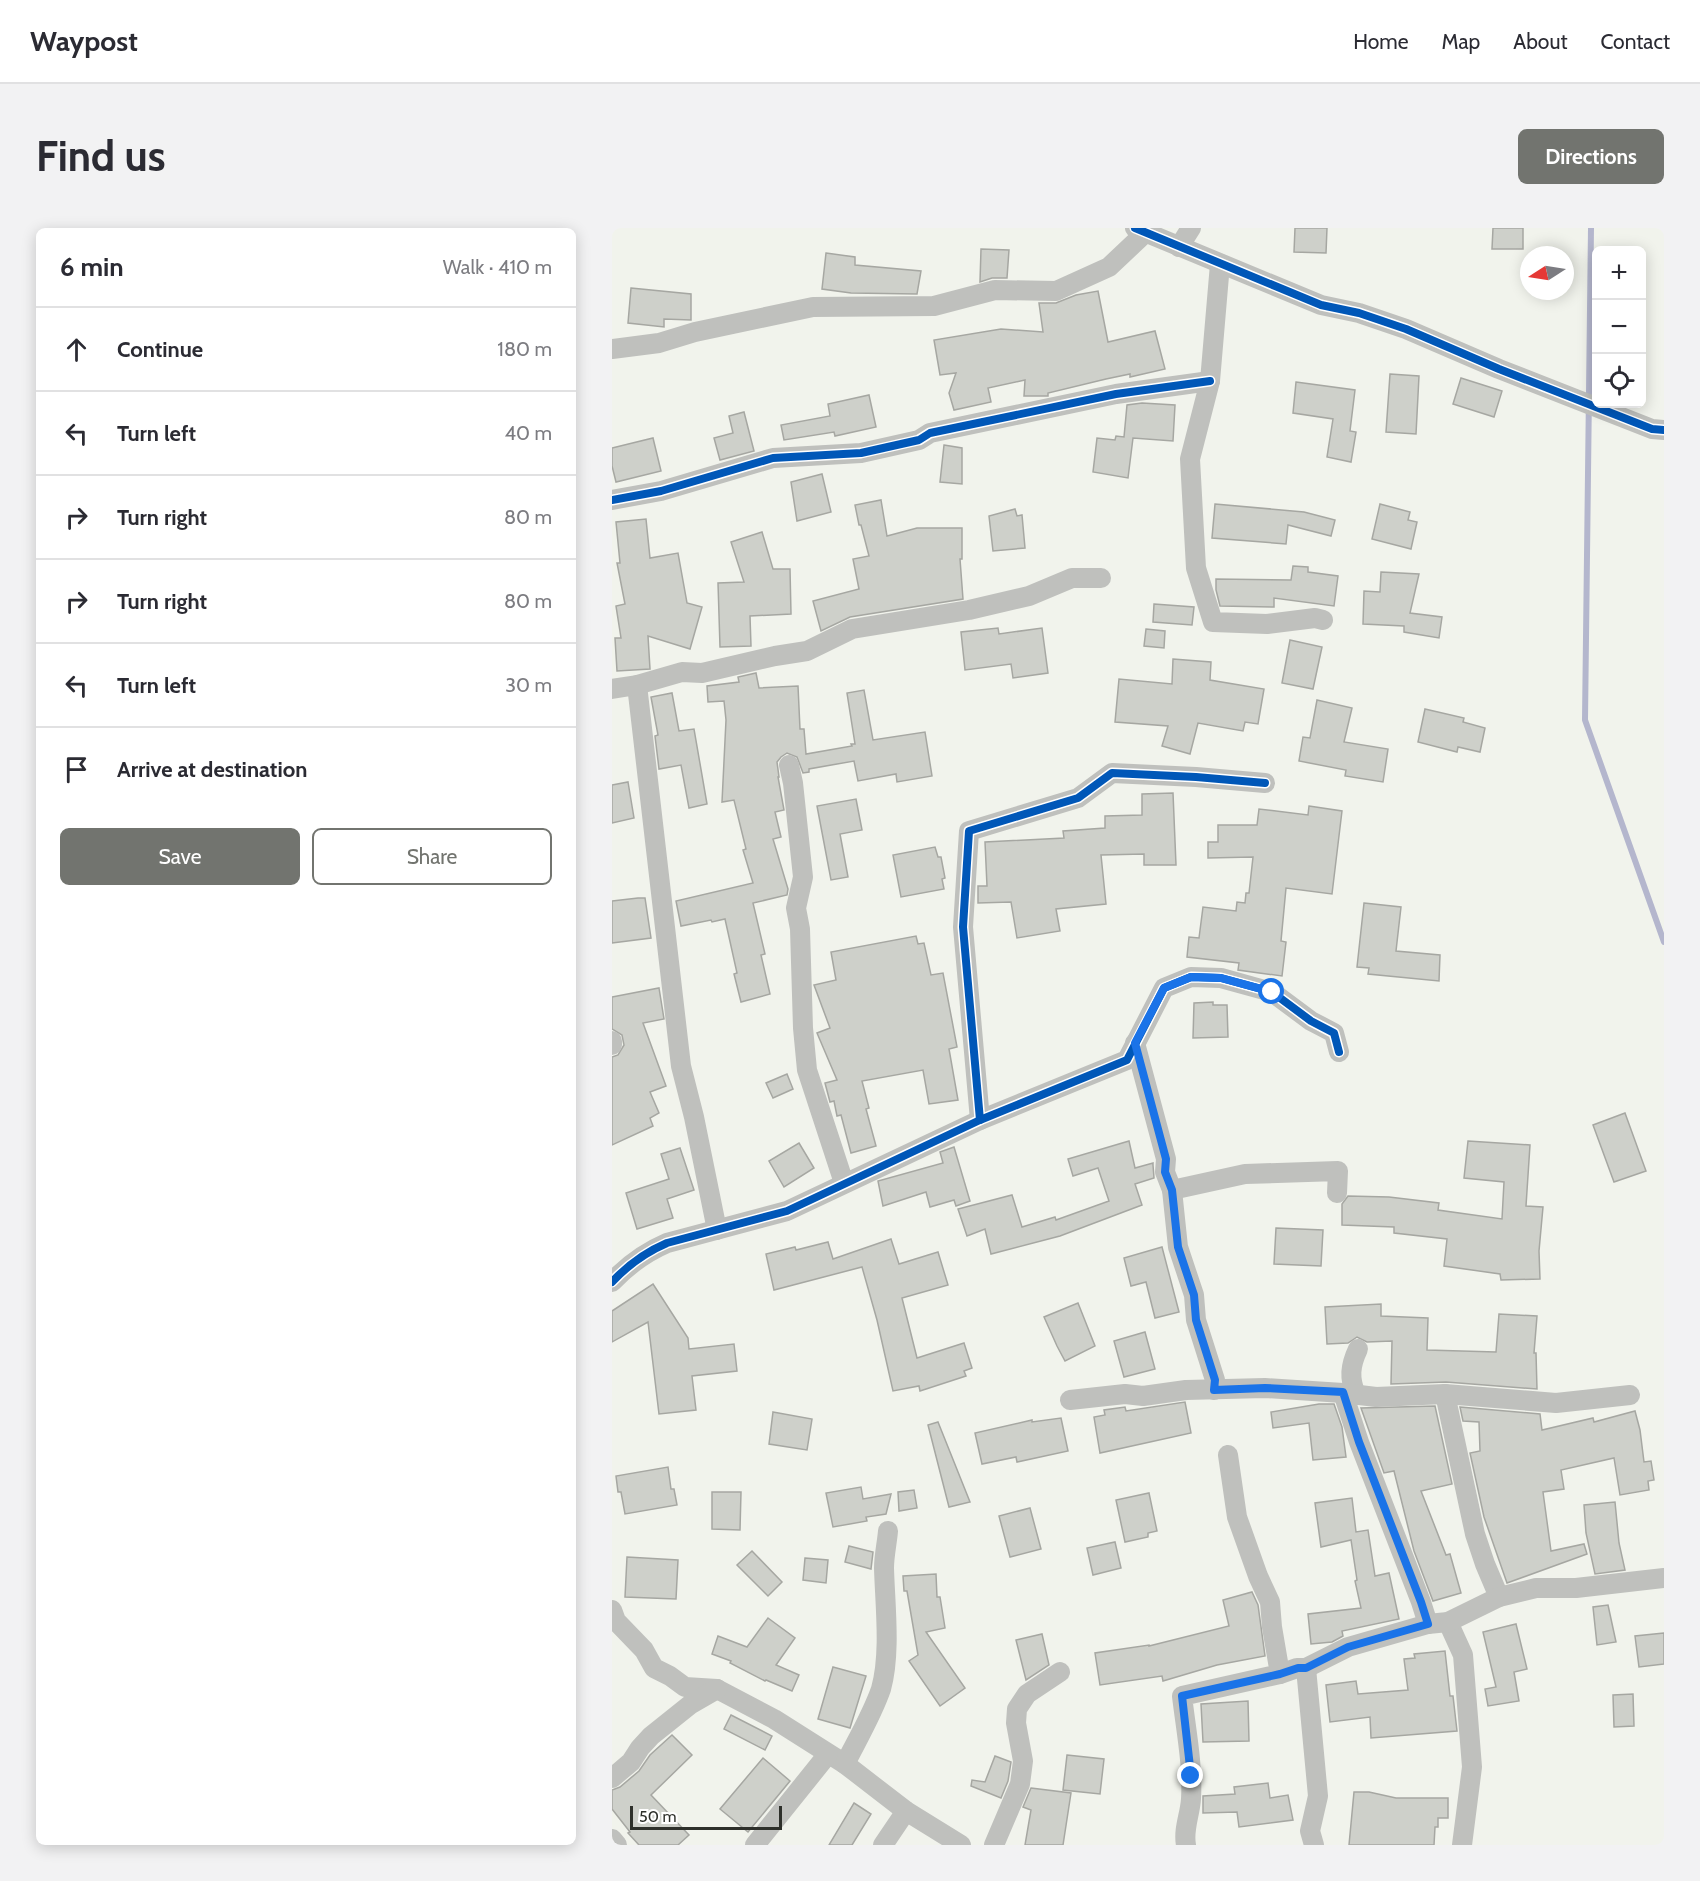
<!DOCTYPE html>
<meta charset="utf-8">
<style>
:root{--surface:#fff;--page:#f2f2f3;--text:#2b2b33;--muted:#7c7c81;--line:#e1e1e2;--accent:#72746f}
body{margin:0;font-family:Cabin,sans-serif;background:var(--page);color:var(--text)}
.controls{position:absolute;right:18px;top:18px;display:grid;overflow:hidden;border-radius:9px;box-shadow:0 3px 15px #0003}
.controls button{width:54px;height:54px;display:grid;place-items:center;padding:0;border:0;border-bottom:2px solid var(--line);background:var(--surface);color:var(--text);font:30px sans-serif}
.compass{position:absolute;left:908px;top:18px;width:54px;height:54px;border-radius:50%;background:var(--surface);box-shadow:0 3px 15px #0003;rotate:258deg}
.scale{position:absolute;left:18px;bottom:15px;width:152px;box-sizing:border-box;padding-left:6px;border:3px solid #2e302b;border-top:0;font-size:16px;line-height:21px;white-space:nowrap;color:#2e302b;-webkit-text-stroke:4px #fff;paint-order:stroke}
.stop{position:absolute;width:18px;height:18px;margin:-14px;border:4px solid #1a73e8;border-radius:50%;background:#fff}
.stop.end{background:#1a73e8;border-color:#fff;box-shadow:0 2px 6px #0008}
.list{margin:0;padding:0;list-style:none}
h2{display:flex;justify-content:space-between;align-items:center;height:78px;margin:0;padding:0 24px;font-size:26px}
h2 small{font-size:20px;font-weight:400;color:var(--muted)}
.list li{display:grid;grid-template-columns:39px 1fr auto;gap:18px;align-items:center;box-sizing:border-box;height:84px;padding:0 24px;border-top:2px solid var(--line)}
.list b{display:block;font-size:22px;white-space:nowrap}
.list em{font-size:20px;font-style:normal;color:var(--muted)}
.actions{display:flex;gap:12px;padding:18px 24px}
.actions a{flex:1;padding:14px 0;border:2px solid var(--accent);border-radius:9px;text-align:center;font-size:21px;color:var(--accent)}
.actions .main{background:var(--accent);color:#fff}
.icon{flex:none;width:33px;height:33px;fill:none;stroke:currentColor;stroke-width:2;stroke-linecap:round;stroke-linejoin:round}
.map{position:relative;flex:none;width:1052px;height:1617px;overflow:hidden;border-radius:9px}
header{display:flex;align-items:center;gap:36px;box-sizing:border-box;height:84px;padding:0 30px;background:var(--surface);border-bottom:2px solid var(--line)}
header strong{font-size:28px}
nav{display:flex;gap:33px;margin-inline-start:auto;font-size:21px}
.intro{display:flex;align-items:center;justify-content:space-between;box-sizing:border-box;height:144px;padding:0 36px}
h1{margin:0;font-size:42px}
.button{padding:15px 27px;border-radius:9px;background:var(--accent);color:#fff;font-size:21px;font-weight:700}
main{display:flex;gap:36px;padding:0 36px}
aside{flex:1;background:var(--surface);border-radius:9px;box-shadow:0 3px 15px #0003}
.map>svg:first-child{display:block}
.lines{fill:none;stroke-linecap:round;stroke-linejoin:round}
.stream{stroke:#b4b6cd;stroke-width:6}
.building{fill:#ced0ca;stroke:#a6a7a2;stroke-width:1.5}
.street{stroke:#bfc0bd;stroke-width:20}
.cycleway-casing{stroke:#fff;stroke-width:11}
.cycleway{stroke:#0057b8;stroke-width:8}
.route{stroke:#1a73e8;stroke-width:8}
</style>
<header>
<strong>Waypost</strong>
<nav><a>Home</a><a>Map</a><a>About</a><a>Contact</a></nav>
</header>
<div class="intro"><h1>Find us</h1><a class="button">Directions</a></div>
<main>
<aside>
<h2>6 min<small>Walk · 410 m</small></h2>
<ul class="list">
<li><svg class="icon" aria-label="ahead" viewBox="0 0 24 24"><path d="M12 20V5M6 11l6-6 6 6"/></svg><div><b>Continue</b></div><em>180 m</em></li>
<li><svg class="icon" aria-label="left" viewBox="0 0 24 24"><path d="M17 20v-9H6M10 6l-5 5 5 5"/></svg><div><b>Turn left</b></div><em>40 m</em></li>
<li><svg class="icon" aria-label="right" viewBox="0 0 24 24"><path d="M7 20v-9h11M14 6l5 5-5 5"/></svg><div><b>Turn right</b></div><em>80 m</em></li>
<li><svg class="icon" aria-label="right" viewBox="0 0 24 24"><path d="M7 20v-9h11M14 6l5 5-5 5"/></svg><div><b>Turn right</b></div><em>80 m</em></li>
<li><svg class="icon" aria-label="left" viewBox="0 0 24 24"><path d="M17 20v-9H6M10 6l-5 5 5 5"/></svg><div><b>Turn left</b></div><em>30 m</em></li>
<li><svg class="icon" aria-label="arrive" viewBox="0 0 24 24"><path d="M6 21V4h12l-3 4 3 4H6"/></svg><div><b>Arrive at destination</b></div></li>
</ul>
<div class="actions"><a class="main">Save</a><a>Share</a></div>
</aside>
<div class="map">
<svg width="1052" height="1617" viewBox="0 0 1052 1617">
<rect width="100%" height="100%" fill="#f1f3ec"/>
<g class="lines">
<polyline class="stream" points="979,0 973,492 1052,714"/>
</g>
<g class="building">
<polygon points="683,0 715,0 714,25 682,24"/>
<polygon points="881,0 911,0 911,21 880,21"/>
<polygon points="369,21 397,22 395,50 380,50 368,54"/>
<polygon points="214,25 243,29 243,37 309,43 305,66 239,65 210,61"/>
<polygon points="19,60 79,66 79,92 52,91 52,99 16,95"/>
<polygon points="486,63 496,114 543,103 553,141 518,149 518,146 494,151 436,165 436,168 412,168 413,152 376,160 379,174 342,182 337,165 344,145 328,147 322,112 389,101 431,104 427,75 444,75 464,67"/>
<polygon points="778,146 807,148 804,206 774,204"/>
<polygon points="849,150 890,163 882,189 841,176"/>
<polygon points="684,154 743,162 738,203 744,204 739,234 715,229 721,191 681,185"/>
<polygon points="257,167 264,199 223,208 222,204 172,212 169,197 218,188 216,176"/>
<polygon points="530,175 563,177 561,213 521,210 516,250 481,244 485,210 503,212 504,208 512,209 515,177"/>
<polygon points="132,184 142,223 108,232 102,210 121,205 117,188"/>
<polygon points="41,210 49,243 4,254 0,238 0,220"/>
<polygon points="332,217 350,220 350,256 328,254"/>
<polygon points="210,246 219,284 185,293 179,254"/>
<polygon points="269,272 275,308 305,300 350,300 350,331 348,331 351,371 238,389 209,403 201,373 247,361 241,331 257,328 249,297 247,297 243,277"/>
<polygon points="603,276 692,284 723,292 719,308 676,297 674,316 600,310"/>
<polygon points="768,276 798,284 796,292 805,294 799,321 760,311"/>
<polygon points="403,281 405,288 410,287 413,320 381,323 377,288"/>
<polygon points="34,291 38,330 66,325 75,375 90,379 78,421 36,408 38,441 5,443 3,410 9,410 4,378 13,376 5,335 8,335 4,294"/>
<polygon points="150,304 161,341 178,341 179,386 138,388 139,418 108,419 106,355 132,354 119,314"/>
<polygon points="681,338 696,339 696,344 726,348 722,378 662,370 662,379 608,378 604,362 604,351 679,352"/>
<polygon points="769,344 807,346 798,385 830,389 827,410 792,404 792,398 751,396 752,363 768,364"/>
<polygon points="542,376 582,379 580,397 541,394"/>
<polygon points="386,400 387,406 430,400 436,445 401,450 399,436 353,442 349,404"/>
<polygon points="534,401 553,403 552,420 532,418"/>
<polygon points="678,412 710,419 701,461 670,455"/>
<polygon points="561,431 599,434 598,452 652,461 646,496 633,494 631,503 586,495 578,526 550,518 556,498 503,494 507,451 560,456"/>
<polygon points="144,445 147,460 186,458 188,501 192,501 194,526 240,518 239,516 243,516 235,465 252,462 261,512 313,504 320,548 285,554 284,546 246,553 242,533 197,541 197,544 191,545 185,529 175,525 169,529 165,534 167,549 166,549 172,582 163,584 169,609 161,611 176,661 175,667 141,675 153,726 149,727 158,766 129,774 122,746 125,745 113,691 100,694 99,692 69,698 64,673 141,655 131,622 134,621 122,572 110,574 114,492 112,473 96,474 95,458 127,454 126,449"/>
<polygon points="60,465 67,503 82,501 95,576 77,580 69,537 47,541 43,508 46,507 39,469"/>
<polygon points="705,472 740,480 732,514 776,521 771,554 733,548 734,542 687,533 691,509 698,510"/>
<polygon points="813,481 852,490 851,494 873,500 868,524 846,519 845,524 806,514"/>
<polygon points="16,554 22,590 0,595 0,557"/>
<polygon points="561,565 564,637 532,637 532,626 489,627 494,676 444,681 448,703 405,710 399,674 366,675 366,658 375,658 373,614 452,610 451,603 493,600 493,588 530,587 530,566"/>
<polygon points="244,571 250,602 228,606 236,649 219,652 205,578"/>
<polygon points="697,578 730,583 720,666 674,660 669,713 674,714 670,748 626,742 627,735 575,729 577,709 587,710 591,679 624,683 625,674 633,675 634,665 637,665 641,629 596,630 596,614 606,614 606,597 645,597 647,581 696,587"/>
<polygon points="323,619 326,629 329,629 333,650 330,651 332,661 289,669 281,627"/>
<polygon points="26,670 33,670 39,710 0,715 0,673"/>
<polygon points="752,675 789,679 784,723 828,727 827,753 756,746 757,740 745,739"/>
<polygon points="304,708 306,716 312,715 319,747 331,745 345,819 337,821 346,872 317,876 311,842 250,853 257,880 254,881 264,918 239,925 229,887 225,888 222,873 218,874 213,855 225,852 205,805 218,800 202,757 224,752 219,724"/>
<polygon points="47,760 52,791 31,795 54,858 38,864 47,885 38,890 41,898 0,917 0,829 6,827 12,817 10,807 0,801 0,769"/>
<polygon points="601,774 601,777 615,777 616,809 581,810 582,775"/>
<polygon points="175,846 181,861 161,870 154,855"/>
<polygon points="1013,885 1034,943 1002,954 981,897"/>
<polygon points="517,913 523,940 541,935 541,937 542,950 523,956 530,977 448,1008 379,1026 373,1001 355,1008 346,981 400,967 410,999 443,989 444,992 497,973 486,940 461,948 456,931"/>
<polygon points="856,913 918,917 914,978 931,979 927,1023 928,1051 889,1052 888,1046 832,1038 835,1011 782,1005 782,999 730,997 730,976 736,968 777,969 827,975 826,982 890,991 892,954 852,950"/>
<polygon points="187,915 202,940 172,959 157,933"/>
<polygon points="342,919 358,973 344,978 342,972 318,979 314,964 271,978 266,953 331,935 328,924"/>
<polygon points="68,920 82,962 55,971 61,990 25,1001 14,965 57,951 49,926"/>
<polygon points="664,1000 711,1002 709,1038 662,1036"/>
<polygon points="279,1011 287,1036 326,1024 336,1057 290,1070 305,1130 352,1115 360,1140 352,1143 354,1148 308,1163 307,1158 281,1163 265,1092 250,1039 162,1062 154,1026 183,1019 184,1022 216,1014 221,1031"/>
<polygon points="550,1019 567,1084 543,1090 534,1054 519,1058 512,1030"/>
<polygon points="41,1056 76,1110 77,1121 122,1116 125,1143 80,1148 84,1182 47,1186 36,1094 0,1114 0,1083"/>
<polygon points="466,1075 483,1118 453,1133 445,1118 432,1089"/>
<polygon points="769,1076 769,1088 816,1090 815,1122 884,1124 887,1086 925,1088 922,1125 924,1125 925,1161 834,1154 779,1156 780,1113 755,1114 745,1109 736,1115 715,1116 713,1079"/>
<polygon points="533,1104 543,1141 512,1149 502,1113"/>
<polygon points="573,1174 579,1205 488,1225 482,1189 493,1187 492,1182 513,1179 514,1183"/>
<polygon points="707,1176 722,1176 730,1199 734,1229 701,1232 697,1195 661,1200 659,1184"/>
<polygon points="823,1178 840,1256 809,1263 834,1327 838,1326 849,1365 821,1373 802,1323 782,1243 772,1245 749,1180"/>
<polygon points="848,1179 928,1186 930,1202 981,1190 982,1194 1023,1183 1028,1202 1032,1234 1039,1233 1042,1252 1036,1253 1037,1262 1008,1267 1002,1230 949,1242 952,1261 931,1264 939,1323 972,1316 975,1326 895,1355 872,1289 858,1225 868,1223 867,1194 851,1193"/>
<polygon points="161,1184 200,1191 195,1222 157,1216"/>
<polygon points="449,1190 456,1223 405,1234 404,1229 370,1236 363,1205 420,1192 420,1194"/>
<polygon points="326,1194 358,1274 337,1279 316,1197"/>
<polygon points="56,1239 59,1261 62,1261 65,1277 13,1286 9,1264 6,1264 4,1248"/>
<polygon points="249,1259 251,1271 279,1266 274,1286 254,1289 255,1293 221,1299 214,1265"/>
<polygon points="302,1262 305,1280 287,1283 286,1264"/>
<polygon points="100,1264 129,1264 128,1302 100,1301"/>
<polygon points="537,1265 545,1303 536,1305 536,1309 513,1314 504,1272"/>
<polygon points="740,1270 744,1304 756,1302 763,1348 777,1345 787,1391 730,1403 731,1408 720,1414 699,1416 696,1386 749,1380 743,1353 745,1352 739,1312 709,1319 703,1275"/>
<polygon points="1003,1274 1007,1315 1013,1342 983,1346 974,1305 972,1277"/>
<polygon points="418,1280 429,1321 398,1329 387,1288"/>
<polygon points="503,1314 509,1340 481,1347 475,1320"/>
<polygon points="237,1318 261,1324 259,1341 233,1334"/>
<polygon points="140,1323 170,1354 156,1368 125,1337"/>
<polygon points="15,1329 66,1332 64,1371 13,1369"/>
<polygon points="193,1330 216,1332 214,1355 191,1352"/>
<polygon points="324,1346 325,1369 328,1369 333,1400 314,1404 353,1460 328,1478 297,1433 306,1427 295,1363 292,1363 291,1348"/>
<polygon points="640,1364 646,1377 653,1428 605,1437 551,1453 550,1448 488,1457 483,1425 537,1417 537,1418 617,1398 611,1372"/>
<polygon points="996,1377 1004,1414 985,1417 981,1379"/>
<polygon points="156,1390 183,1410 164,1437 187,1447 180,1463 154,1452 153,1453 118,1435 119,1433 100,1426 106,1408 135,1419"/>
<polygon points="904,1396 915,1441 902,1444 907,1473 876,1478 873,1461 884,1459 871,1404"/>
<polygon points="1052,1405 1052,1436 1027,1439 1023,1408"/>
<polygon points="430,1406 437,1437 414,1452 404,1412"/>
<polygon points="833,1423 838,1468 841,1468 845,1503 759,1510 758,1489 718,1494 714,1457 744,1453 746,1466 796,1462 792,1431 803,1430 802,1426"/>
<polygon points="221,1439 254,1448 238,1500 206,1491"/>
<polygon points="1021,1466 1022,1498 1002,1499 1001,1467"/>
<polygon points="636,1473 637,1513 591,1514 589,1476"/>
<polygon points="119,1487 160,1508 153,1522 112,1501"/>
<polygon points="60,1507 80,1527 39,1567 77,1607 66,1617 27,1617 16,1605 18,1604 0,1581 0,1562 8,1559 27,1543 38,1527"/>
<polygon points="455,1527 492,1531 488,1566 451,1562"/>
<polygon points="383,1528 399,1534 396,1553 389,1570 359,1558 360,1552 373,1554"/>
<polygon points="151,1530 178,1553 136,1604 108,1581"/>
<polygon points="656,1555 658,1570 676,1567 681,1592 627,1599 625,1584 591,1585 591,1568 623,1566 622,1559"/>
<polygon points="419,1560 459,1565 451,1617 413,1617 419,1582 411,1579"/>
<polygon points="742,1564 757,1564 784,1570 836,1570 836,1590 826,1590 826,1599 823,1599 822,1617 737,1617"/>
<polygon points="242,1575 259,1586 240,1617 217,1617"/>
</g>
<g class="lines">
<g class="street">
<polyline points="523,0 709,77 747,85 794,101 887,141 1040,201 1052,202"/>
<polyline points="567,19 579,0"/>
<polyline points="608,36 598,153 578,231 584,340 601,394 655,396 703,390 711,392"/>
<polyline points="0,121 47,115 83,104 201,79 322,78 383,62 444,63 497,39 533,5"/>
<polyline points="0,272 49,263 161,230 249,225 307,212 318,205 504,166 598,153"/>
<polyline points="25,457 69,838 82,889 105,1002"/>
<polyline points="0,461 25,457 70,444 90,445 163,428 195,423 240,401 357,382 417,368 460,350 489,350"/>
<polyline points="177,537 181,555 191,649 184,680 188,701 191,800 195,842 232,955"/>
<polyline points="0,813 0,817"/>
<polyline points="523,815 554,931 553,944 560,962 566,1019 582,1067 584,1092 603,1152 602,1162"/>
<polyline points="368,892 351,699 357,603 466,570 500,545 584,549 653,555"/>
<polyline points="560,962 633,946 726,943 725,965"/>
<path d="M 0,1054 C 16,1037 34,1024 55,1015 L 175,983 L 368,892 L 515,832 L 552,760 L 579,749 L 609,750 L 660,764 L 699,793 L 722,805 L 727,824"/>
<polyline points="833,1166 863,1306 873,1336 887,1369"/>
<path d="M 744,1167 C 737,1150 738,1138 746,1121"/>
<polyline points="458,1172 513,1166 531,1168 574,1162 653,1160 731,1165"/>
<polyline points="0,1382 4,1393 32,1422 42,1440 58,1448 73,1459 105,1461 162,1491 233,1536 294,1583 349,1617"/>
<polyline points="836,1394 851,1427 860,1539 850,1617"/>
<polyline points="816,1396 809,1374 747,1214 731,1165 764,1169 833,1166 944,1175 1018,1167"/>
<polyline points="694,1440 706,1568 698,1603 702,1617"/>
<polyline points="668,1446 685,1440 694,1440 736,1419 816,1396 836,1394 887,1369 924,1360 964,1360 1052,1350"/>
<path d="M 233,1536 C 245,1512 260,1487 269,1461 C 279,1425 273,1377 272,1340 C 272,1328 275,1315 276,1303"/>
<polyline points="0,1550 19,1534 28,1520 39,1508 79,1476 105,1461"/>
<polyline points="0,1611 5,1617"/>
<polyline points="143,1617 216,1526"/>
<polyline points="271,1617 294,1583"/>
<polyline points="382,1617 408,1556 411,1533 404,1495 405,1481 415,1466 448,1444"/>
<path d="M 574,1617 C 571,1601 578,1587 579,1571 C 581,1537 574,1502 570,1468 L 668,1446 L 660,1399 L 658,1374 L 646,1348 L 625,1289 L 616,1227"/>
</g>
<defs>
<g id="cycleway">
<polyline points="523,0 709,77 747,85 794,101 887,141 1040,201 1052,202"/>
<polyline points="0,272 49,263 161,230 249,225 307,212 318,205 504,166 598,153"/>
<polyline points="368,892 351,699 357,603 466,570 500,545 584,549 653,555"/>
<path d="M 0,1054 C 16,1037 34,1024 55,1015 L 175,983 L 368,892 L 515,832 L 552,760 L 579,749 L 609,750 L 660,764 L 699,793 L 722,805 L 727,824"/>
</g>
</defs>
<use href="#cycleway" class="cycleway-casing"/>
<use href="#cycleway" class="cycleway"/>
</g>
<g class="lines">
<polyline class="route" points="579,1548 570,1468 668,1446 686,1440 694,1440 736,1419 816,1396 809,1374 747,1214 731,1164 653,1160 602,1162 603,1152 584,1092 582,1067 566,1019 560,962 553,944 554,931 523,815 552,760 579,749 609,750 660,764"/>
</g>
</svg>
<div class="controls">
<button>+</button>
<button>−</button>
<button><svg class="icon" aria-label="locate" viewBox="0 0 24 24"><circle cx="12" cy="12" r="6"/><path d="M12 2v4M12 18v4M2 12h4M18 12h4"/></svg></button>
</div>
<svg class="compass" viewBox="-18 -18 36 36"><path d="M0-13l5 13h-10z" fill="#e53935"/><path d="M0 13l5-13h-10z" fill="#7c7c81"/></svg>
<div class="scale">50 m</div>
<div class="stop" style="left:660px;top:764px"></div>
<div class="stop end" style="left:579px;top:1548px"></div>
</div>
</main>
